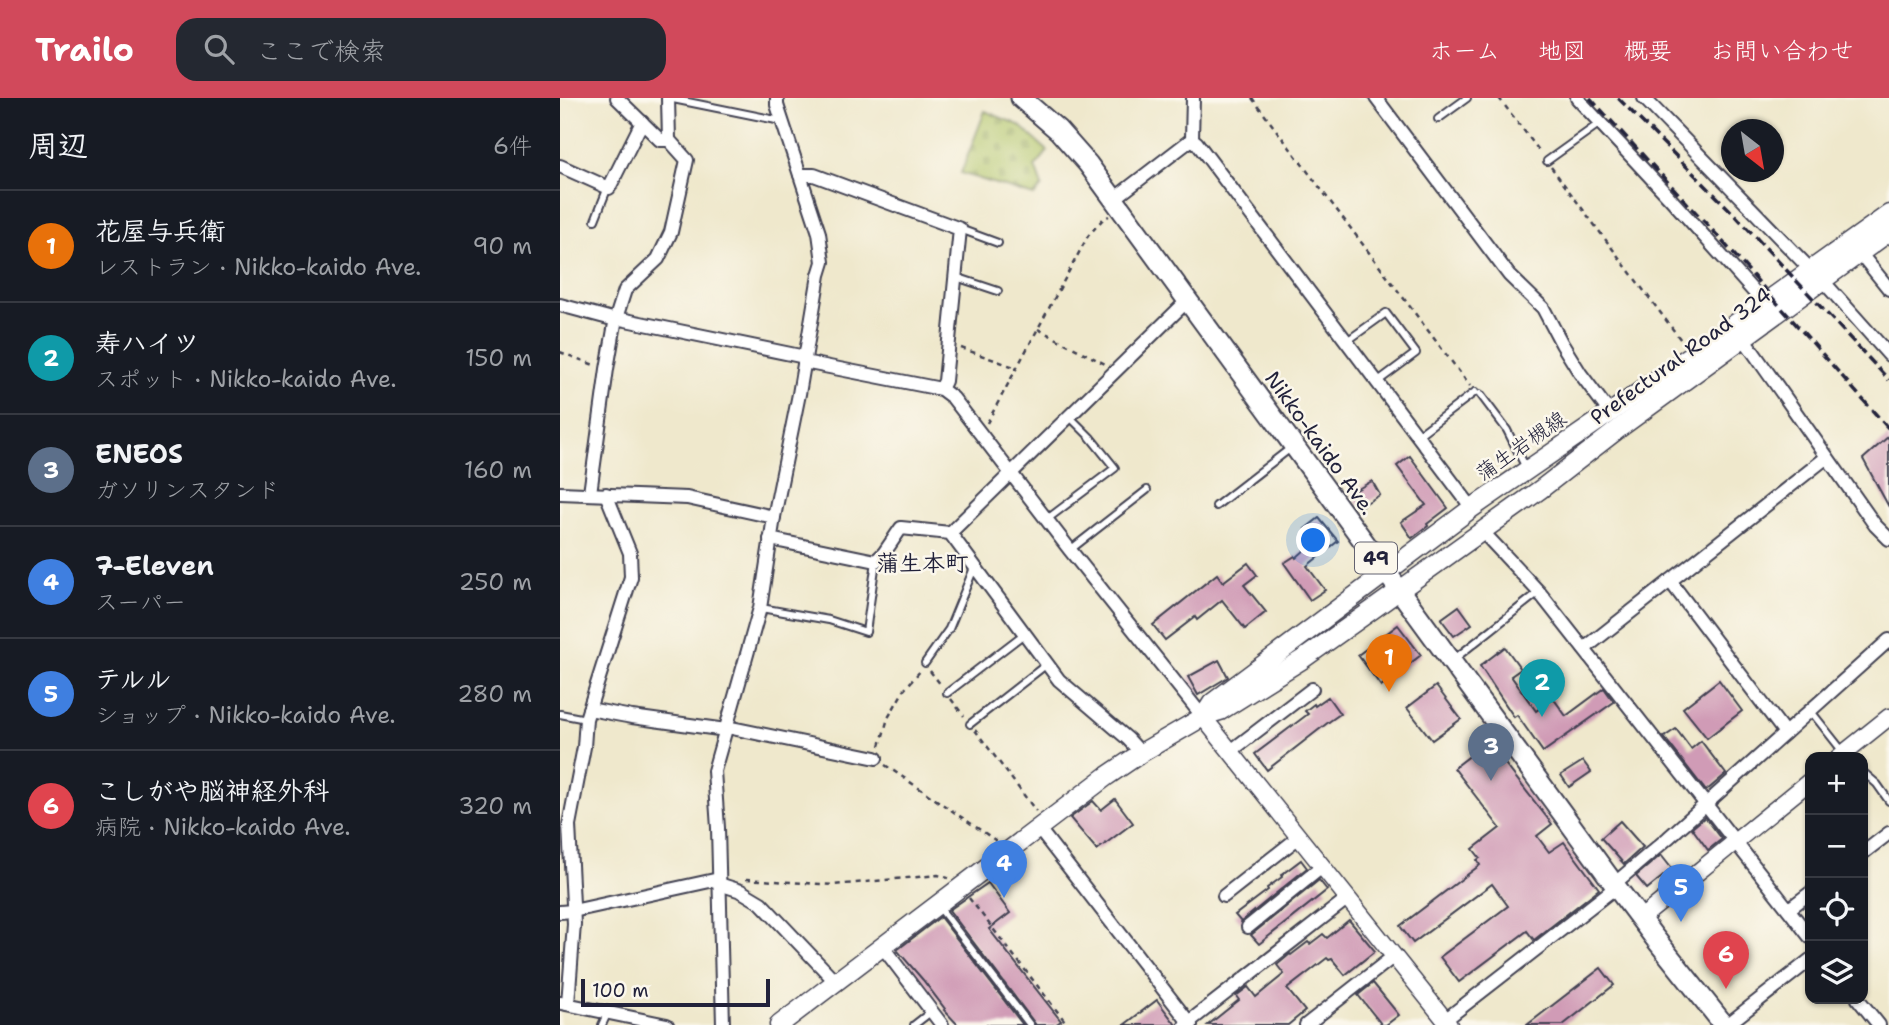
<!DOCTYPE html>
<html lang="ja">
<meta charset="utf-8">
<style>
:root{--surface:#171b24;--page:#242831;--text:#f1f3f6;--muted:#9ea1a6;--line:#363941;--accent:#d1495b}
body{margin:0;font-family:"Shantell Sans","Klee One",sans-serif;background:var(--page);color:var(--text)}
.controls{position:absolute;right:21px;bottom:21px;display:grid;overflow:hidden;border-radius:14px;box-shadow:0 2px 5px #0004}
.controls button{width:63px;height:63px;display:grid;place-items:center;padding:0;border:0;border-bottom:2px solid var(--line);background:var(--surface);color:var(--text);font:35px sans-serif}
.compass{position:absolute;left:1161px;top:21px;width:63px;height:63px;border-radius:50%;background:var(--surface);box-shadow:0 2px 5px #0004;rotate:149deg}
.scale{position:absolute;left:21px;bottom:18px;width:189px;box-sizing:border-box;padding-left:7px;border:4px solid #22223b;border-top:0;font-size:19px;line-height:24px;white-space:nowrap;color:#22223b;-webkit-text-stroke:5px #fbf7ec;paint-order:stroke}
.you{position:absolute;left:754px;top:443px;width:24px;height:24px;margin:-18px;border:5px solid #fff;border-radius:50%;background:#1a73e8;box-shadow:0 0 0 10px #1a73e833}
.badge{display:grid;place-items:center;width:46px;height:46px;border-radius:50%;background:var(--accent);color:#fff;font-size:23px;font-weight:700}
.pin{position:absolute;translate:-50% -58px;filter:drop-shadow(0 2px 4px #0008)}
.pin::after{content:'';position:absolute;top:37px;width:24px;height:21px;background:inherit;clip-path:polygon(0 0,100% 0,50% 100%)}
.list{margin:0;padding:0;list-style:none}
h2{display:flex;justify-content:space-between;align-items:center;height:91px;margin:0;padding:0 28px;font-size:30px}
h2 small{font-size:23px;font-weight:400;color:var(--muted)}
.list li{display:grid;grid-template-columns:46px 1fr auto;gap:21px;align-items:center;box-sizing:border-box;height:112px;padding:0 28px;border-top:2px solid var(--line)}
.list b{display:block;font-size:26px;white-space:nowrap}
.list p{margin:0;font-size:23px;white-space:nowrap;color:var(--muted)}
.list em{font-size:23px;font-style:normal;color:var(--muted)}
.icon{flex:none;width:38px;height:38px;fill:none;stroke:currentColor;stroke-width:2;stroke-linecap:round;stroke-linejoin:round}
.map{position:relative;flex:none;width:1329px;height:927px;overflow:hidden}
header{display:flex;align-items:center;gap:42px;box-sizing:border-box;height:98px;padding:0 35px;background:var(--accent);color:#fff}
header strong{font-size:33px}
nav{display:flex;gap:38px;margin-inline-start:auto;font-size:24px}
.search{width:490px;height:63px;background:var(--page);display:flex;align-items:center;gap:18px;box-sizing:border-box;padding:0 24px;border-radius:21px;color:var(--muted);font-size:26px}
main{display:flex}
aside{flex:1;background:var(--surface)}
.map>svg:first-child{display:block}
.cemetery{fill:url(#cemetery-stones);stroke:#6a7452;stroke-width:2}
.building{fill:#d09bb6}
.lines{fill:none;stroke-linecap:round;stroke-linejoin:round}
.service-casing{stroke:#414051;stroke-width:10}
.minor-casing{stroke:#414051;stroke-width:16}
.tertiary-casing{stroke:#414051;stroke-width:19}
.secondary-casing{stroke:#414051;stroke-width:21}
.primary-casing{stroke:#414051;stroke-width:23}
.path{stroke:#414051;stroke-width:2.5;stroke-dasharray:5 5;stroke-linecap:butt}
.service{stroke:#fff;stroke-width:6}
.minor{stroke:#fff;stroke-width:12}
.tertiary{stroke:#fff;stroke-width:16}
.secondary{stroke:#fff;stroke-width:18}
.primary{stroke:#fff;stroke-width:19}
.rail{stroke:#22223b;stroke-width:3.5;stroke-dasharray:10 5;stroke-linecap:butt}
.labels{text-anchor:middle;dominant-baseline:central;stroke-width:5;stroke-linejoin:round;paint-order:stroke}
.shield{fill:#fbf7ec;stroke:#636270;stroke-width:2}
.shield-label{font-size:19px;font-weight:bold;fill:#22223b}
.street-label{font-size:21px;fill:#22223b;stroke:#fbf7ec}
.neighbourhood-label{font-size:23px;font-weight:bold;fill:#22223b;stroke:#fbf7ec}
</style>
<header>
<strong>Trailo</strong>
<div class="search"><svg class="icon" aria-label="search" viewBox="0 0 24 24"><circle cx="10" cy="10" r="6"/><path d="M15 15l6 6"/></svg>ここで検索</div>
<nav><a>ホーム</a><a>地図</a><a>概要</a><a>お問い合わせ</a></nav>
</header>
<main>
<aside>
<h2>周辺<small>6件</small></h2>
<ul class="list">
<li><span class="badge" style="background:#e8710a">1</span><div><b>花屋与兵衛</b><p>レストラン · Nikko-kaido Ave.</p></div><em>90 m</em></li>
<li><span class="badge" style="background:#0f9aa8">2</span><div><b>寿ハイツ</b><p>スポット · Nikko-kaido Ave.</p></div><em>150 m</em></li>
<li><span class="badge" style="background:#5c6f8a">3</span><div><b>ENEOS</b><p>ガソリンスタンド</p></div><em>160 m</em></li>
<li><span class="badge" style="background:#3f7fe0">4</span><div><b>7-Eleven</b><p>スーパー</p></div><em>250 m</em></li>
<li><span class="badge" style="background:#3f7fe0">5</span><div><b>テルル</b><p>ショップ · Nikko-kaido Ave.</p></div><em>280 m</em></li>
<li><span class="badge" style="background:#e0444e">6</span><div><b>こしがや脳神経外科</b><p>病院 · Nikko-kaido Ave.</p></div><em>320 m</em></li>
</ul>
</aside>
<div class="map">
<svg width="1329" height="927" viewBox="0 0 1329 927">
<defs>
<pattern id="cemetery-stones" width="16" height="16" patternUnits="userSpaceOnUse" patternTransform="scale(1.75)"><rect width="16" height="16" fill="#b2c66a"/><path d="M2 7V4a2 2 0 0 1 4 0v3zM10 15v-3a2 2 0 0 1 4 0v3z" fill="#99aa5d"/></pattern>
</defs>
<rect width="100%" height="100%" fill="#fbf7ec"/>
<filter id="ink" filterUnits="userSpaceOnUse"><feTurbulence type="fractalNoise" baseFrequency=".0143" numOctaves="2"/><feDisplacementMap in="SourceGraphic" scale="14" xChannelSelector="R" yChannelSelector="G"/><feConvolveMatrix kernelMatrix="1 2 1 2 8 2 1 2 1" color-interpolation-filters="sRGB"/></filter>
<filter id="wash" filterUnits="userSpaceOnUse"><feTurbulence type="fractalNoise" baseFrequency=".00686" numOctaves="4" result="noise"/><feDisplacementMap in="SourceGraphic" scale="28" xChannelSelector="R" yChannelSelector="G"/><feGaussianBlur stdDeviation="1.57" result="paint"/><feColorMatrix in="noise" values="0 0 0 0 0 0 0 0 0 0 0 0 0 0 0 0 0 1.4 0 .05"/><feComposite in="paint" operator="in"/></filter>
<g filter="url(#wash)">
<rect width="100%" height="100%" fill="#efe8cc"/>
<polygon class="cemetery" points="425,13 459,27 488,53 475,69 482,88 474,98 401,75"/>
<g id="blocks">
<g class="building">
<polygon points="1329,338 1329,409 1303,361"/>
<polygon points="850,358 888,410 867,426 868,428 852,440 841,424 866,407 837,368"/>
<polygon points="812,383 820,397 799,409 791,395"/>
<polygon points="759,420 778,443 747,468 765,492 750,502 724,465 735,458 736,460 755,443 745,431"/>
<polygon points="688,465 697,477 684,487 706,514 685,531 662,502 637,522 635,519 605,542 593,527 657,476 663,484"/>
<polygon points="899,508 912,526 894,538 881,521"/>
<polygon points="838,527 861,557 821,588 798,557"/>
<polygon points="945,549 961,571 951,578 976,613 993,600 1006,618 1044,590 1054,604 983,654 957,617 954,619 920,568"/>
<polygon points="659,562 668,579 638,597 628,579"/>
<polygon points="1159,582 1182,613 1147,640 1123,610"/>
<polygon points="876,588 901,621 872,642 847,610"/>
<polygon points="768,599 780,616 770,623 707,672 695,656 748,616 745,613 754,606 755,608"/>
<polygon points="1116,631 1131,651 1141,643 1166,676 1146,693 1104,639"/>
<polygon points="928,644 992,726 977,738 989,754 1004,744 1039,791 974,842 967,833 899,884 880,859 948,808 932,786 853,845 840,828 920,767 917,762 920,760 913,751 940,730 894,670"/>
<polygon points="1023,663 1031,674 1009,689 1001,677"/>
<polygon points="555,701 573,725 537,752 510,720 533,703 541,712"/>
<polygon points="1145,719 1162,741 1148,752 1132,730"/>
<polygon points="1060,723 1083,749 1064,766 1041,740"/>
<polygon points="1101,757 1112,771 1087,791 1076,778"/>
<polygon points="741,762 747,770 681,824 675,817 708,792 707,790 722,779 721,777"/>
<polygon points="759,782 767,792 699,846 691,837"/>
<polygon points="428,785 450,815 429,831 501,923 495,927 476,927 389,812"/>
<polygon points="380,819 463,927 398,927 384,912 385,911 363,882 337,852"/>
<polygon points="789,822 815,853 785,877 772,861 769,862 767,860 727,891 745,913 728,927 648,927 679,902 676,898 688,889 696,899 724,876 717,867 730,856 731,857 748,844 750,846 763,836 767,840"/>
<polygon points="1041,870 1054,887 1003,927 967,927"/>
<polygon points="813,885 839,917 826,927 822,927 798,897"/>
<polygon points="597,902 616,927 564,927"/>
</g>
</g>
</g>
<g filter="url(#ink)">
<use href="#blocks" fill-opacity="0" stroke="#414051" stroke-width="2"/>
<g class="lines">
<defs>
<g id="service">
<polyline points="108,0 221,23"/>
<polyline points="878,21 907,0"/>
<polyline points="987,63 1040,25"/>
<polyline points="35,122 48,89"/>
<polyline points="400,131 438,145"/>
<polyline points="396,179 438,193"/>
<polyline points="787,243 826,215 856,255 817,284"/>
<polyline points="920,296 947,332 967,372"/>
<polyline points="857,338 915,294"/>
<polyline points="656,408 732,349"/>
<polyline points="486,422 555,370 530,339 510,319"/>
<polyline points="510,452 587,392"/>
<polyline points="201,510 269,522 306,534 316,463"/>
<polyline points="893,562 979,494"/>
<polyline points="365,565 389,531 414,470"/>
<polyline points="387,595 464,536"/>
<polyline points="1250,612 1284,655"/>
<polyline points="0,616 26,621"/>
<polyline points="410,626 487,566"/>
<polyline points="1303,674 1317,686 1329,703"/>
<polyline points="379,809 470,927"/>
<polyline points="42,927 48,914"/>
<polyline points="354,927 372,913"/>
</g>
<g id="minor">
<polyline points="108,0 109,42"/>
<polyline points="816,0 949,177 983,210 1002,246 1020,275 1050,315"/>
<polyline points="1017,0 1109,99 1203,204"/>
<polyline points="1084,0 1250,171"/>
<polyline points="632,41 637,45 912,410"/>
<polyline points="0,68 49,90 82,24"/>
<polyline points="240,77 254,77 400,131 385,283 381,291"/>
<polyline points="554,101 632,41 633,0"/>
<polyline points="1300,155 1329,191"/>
<polyline points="1263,183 1329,257"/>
<polyline points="0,207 56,222"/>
<polyline points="56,220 245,259"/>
<polyline points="1184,241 1315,427 1329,441"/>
<polyline points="244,264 381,291 393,300 510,452 643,619"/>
<polyline points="0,395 127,400 214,419"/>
<polyline points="30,395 47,271 56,220 65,192 98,161 111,134 127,62 109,42 100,42 57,0"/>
<polyline points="922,433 979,494 1250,839"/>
<polyline points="390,435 628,202"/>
<polyline points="210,441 316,463 324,455 341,430 390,435 499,582 568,641 581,655"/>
<polyline points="1110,483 1225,635"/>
<polyline points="1024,551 1267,359"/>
<polyline points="29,611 72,619 166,632"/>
<polyline points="167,629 316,660"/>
<polyline points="671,653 752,591"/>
<polyline points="479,731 631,927"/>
<polyline points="1303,755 1329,735"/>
<polyline points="159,786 181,793 201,805 275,883"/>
<polyline points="1054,786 1108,740 1329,542"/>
<polyline points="664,798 739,739"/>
<polyline points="1229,811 1250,795"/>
<polyline points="0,814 13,813 159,781"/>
<polyline points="688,829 763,768"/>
<polyline points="322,848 382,927"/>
<polyline points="1298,901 1319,927"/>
<polyline points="1,905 107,927"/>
<polyline points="8,906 14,826 9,727 24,649 26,621 71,479 70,455 46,396"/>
<polyline points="885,922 1056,789"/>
<polyline points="163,927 158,730 154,673 200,510 214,419 239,296 259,177 263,164 259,135 217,7 217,0"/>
<polyline points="625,927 788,800"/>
<polyline points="746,927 834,858"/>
<polyline points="1167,927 1250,862"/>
</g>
<g id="tertiary">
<polyline points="643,619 889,927"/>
<polyline points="1279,659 1329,619"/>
<polyline points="1080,821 1250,683"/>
</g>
<g id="secondary">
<polyline points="647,617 660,613 743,561 812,512 981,391 1061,329 1329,134"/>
<polyline points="219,927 547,678 581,655 643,619 652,605 912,410 1050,315 1329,116"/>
</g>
<polyline id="primary" points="461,0 498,32 528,66 1054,786 1094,839 1164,927"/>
</defs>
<use href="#service" class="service-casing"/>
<use href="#minor" class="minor-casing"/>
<use href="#tertiary" class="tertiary-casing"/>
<use href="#secondary" class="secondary-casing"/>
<use href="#primary" class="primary-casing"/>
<g class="path">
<polyline points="692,0 910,288"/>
<polyline points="939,0 981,55"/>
<polyline points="991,69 1124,246"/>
<polyline points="478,231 545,266"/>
<polyline points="401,250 457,270"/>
<polyline points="0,254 34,267"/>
<polyline points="427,325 528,138 543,121 549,118"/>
<polyline points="370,573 381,587"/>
<polyline points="391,601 404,618"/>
<polyline points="415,632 476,713"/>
<polyline points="320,648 328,620 344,592 361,572"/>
<polyline points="1261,659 1267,654"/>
<polyline points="325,667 438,744"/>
<polyline points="186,781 274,787 378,777 388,780"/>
<polyline points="409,800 508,927"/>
</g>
<use href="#service" class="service"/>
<use href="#minor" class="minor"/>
<use href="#tertiary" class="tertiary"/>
<use href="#secondary" class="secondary"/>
<use href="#primary" class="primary"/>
<g class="rail">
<polyline points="1030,0 1155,135 1329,331"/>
<polyline points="1058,0 1176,118 1329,282"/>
</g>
</g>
</g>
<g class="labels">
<rect class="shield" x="795" y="444.5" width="42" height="31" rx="5"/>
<g class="shield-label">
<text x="816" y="460">49</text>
</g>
<g class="street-label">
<text transform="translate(1121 258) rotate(-36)">Prefectural Road 324</text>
<text transform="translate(760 345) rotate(54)">Nikko-kaido Ave.</text>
<text transform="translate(961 348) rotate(-35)">蒲生岩槻線</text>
</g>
<g class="neighbourhood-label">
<text x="362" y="465">蒲生本町</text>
</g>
</g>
</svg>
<div class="controls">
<button>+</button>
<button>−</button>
<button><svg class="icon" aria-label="locate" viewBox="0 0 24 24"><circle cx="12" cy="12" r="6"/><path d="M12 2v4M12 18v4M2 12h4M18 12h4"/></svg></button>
<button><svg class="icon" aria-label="layers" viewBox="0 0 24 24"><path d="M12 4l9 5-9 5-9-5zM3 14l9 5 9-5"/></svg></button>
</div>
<svg class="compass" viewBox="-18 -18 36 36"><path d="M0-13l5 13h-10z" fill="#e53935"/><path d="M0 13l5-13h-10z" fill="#9ea1a6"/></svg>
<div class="scale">100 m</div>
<div class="you"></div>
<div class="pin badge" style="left:829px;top:594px;background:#e8710a">1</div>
<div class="pin badge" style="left:982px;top:619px;background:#0f9aa8">2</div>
<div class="pin badge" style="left:931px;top:683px;background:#5c6f8a">3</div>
<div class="pin badge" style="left:444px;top:800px;background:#3f7fe0">4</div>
<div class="pin badge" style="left:1121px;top:824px;background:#3f7fe0">5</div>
<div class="pin badge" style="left:1166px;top:891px;background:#e0444e">6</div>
</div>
</main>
